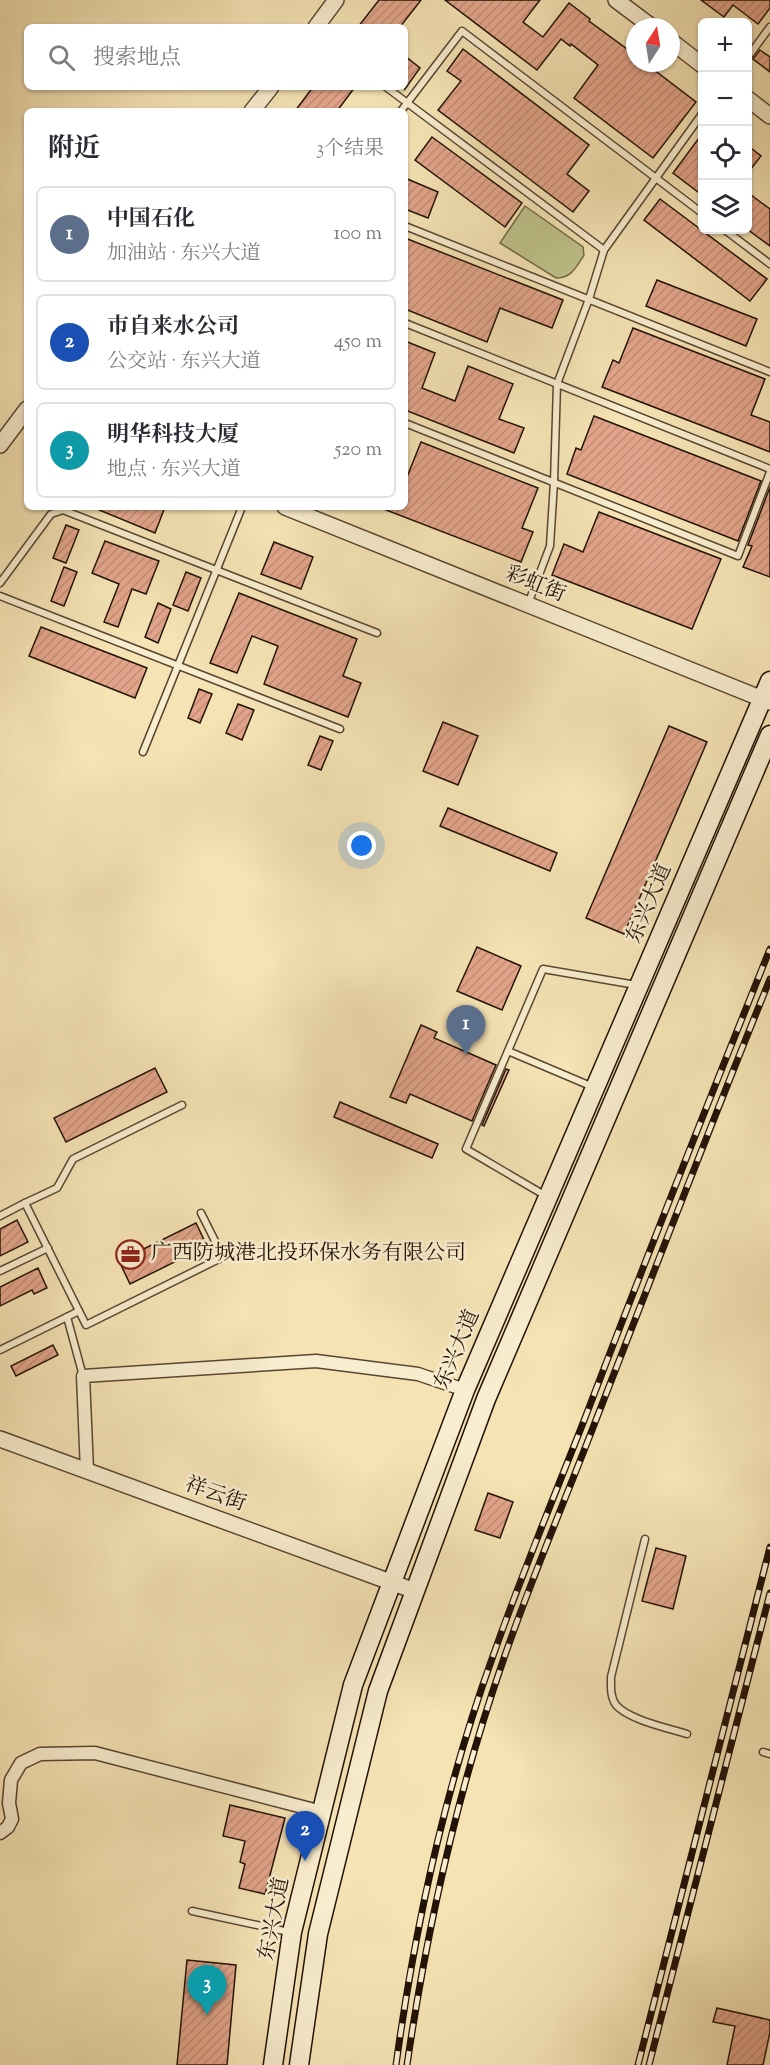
<!DOCTYPE html>
<html lang="zh">
<meta charset="utf-8">
<style>
:root{--surface:#fff;--page:#f7f7f7;--text:#2b2b33;--muted:#7c7c81;--line:#e1e1e2;--accent:#b45309}
body{margin:0;font-family:"Sorts Mill Goudy","Noto Serif SC",serif;background:var(--page);color:var(--text)}
.controls{position:absolute;right:18px;top:18px;display:grid;overflow:hidden;border-radius:9px;box-shadow:0 2px 4px #0004}
.controls button{width:54px;height:54px;display:grid;place-items:center;padding:0;border:0;border-bottom:2px solid var(--line);background:var(--surface);color:var(--text);font:30px sans-serif}
.compass{position:absolute;left:626px;top:18px;width:54px;height:54px;border-radius:50%;background:var(--surface);box-shadow:0 2px 4px #0004;rotate:12deg}
.you{position:absolute;left:362px;top:846px;width:21px;height:21px;margin:-15px;border:4px solid #fff;border-radius:50%;background:#1a73e8;box-shadow:0 0 0 9px #1a73e833}
.badge{display:grid;place-items:center;width:39px;height:39px;border-radius:50%;background:var(--accent);color:#fff;font-size:20px;font-weight:700}
.pin{position:absolute;translate:-50% -50px;filter:drop-shadow(0 2px 3px #0008)}
.pin::after{content:'';position:absolute;top:32px;width:21px;height:18px;background:inherit;clip-path:polygon(0 0,100% 0,50% 100%)}
.list{margin:0;padding:0;list-style:none}
h2{display:flex;justify-content:space-between;align-items:center;height:78px;margin:0;padding:0 24px;font-size:26px}
h2 small{font-size:20px;font-weight:400;color:var(--muted)}
.list li{display:grid;grid-template-columns:39px 1fr auto;gap:18px;align-items:center;box-sizing:border-box;height:96px;margin:0 12px 12px;padding:0 12px;border:2px solid var(--line);border-radius:9px}
.list b{display:block;font-size:22px;white-space:nowrap}
.list p{margin:0;font-size:20px;white-space:nowrap;color:var(--muted)}
.list em{font-size:20px;font-style:normal;color:var(--muted)}
.icon{flex:none;width:33px;height:33px;fill:none;stroke:currentColor;stroke-width:2;stroke-linecap:round;stroke-linejoin:round}
.map{position:relative;flex:none;width:770px;height:2065px;overflow:hidden}
.search{position:absolute;background:var(--surface);box-shadow:0 2px 4px #0004;left:24px;top:24px;width:384px;height:66px;display:flex;align-items:center;gap:15px;box-sizing:border-box;padding:0 21px;border-radius:9px;color:var(--muted);font-size:22px}
.panel{position:absolute;background:var(--surface);box-shadow:0 2px 4px #0004;left:24px;top:108px;width:384px;height:402px;border-radius:9px}
.map>svg:first-child{display:block}
.pitch{fill:#bfc38a;stroke:#716a48;stroke-width:1.5}
.building{fill:url(#building-hatch);stroke:#231207;stroke-width:1.5}
.lines{fill:none;stroke-linecap:round;stroke-linejoin:round}
.service-casing{stroke:#584632;stroke-width:9}
.minor-casing{stroke:#584632;stroke-width:15}
.tertiary-casing{stroke:#584632;stroke-width:18}
.secondary-casing{stroke:#231207;stroke-width:21}
.service{stroke:#f8edce;stroke-width:6}
.minor{stroke:#f8edce;stroke-width:12}
.tertiary{stroke:#f8edce;stroke-width:15}
.secondary{stroke:#f8edce;stroke-width:18}
.rail-casing{stroke:#231207;stroke-width:7}
.rail{stroke:#f8edce;stroke-width:4.5;stroke-dasharray:14;stroke-linecap:butt}
.labels{text-anchor:middle;dominant-baseline:central;stroke-width:5;stroke-linejoin:round;paint-order:stroke}
.street-label{font-size:21px;fill:#231207;stroke:#f8edce}
.poi-label{font-size:21px;fill:#231207;stroke:#f8edce;text-anchor:start}
</style>
<div class="map">
<svg width="770" height="2065" viewBox="0 0 770 2065">
<defs>
<pattern id="building-hatch" width="6" height="6" patternUnits="userSpaceOnUse" patternTransform="scale(1.5)"><rect width="6" height="6" fill="#e2a58b"/><path d="M-1 1l2-2M0 6l6-6M5 7l2-2" fill="none" stroke="#c28d76"/></pattern>
</defs>
<rect width="100%" height="100%" fill="#f5e3b4"/>
<filter id="stains"><feTurbulence type="fractalNoise" baseFrequency=".00333" numOctaves="4"/><feColorMatrix values="0 0 0 0 .2 0 0 0 0 .09 0 0 0 0 .02 0 0 0 .5 -.17"/></filter>
<radialGradient id="worn" r=".72"><stop offset=".6" stop-color="#630" stop-opacity="0"/><stop offset="1" stop-color="#630" stop-opacity=".3"/></radialGradient>
<path class="pitch" d="M 525,206 L 583,247 L 584,255 C 576,267 572,278 556,278 L 500,243 Z"/>
<g class="building">
<polygon points="379,0 421,0 400,27 358,27"/>
<polygon points="445,0 540,0 523,22 543,37 569,3 590,19 589,21 635,55 635,63 645,63 696,102 653,158 574,98 598,65 571,44 570,46 561,39 537,70"/>
<polygon points="701,0 770,0 770,8 758,24 733,5 724,17"/>
<polygon points="463,49 589,145 567,174 589,191 573,212 438,110 461,81 447,71"/>
<polygon points="760,50 770,57 770,72 753,59"/>
<polygon points="405,56 420,68 405,89"/>
<polygon points="313,87 355,87 337,111 295,111"/>
<polygon points="702,134 702,195 673,173"/>
<polygon points="432,137 522,203 505,227 415,160"/>
<polygon points="747,145 761,156 747,174"/>
<polygon points="405,178 438,192 428,218 405,209"/>
<polygon points="747,192 770,209 770,246 747,229"/>
<polygon points="660,199 767,279 750,301 644,220"/>
<polygon points="405,238 563,300 552,328 500,308 487,342 405,309"/>
<polygon points="657,280 757,319 746,346 646,306"/>
<polygon points="633,328 765,379 751,415 770,422 770,452 602,387 613,360 619,363"/>
<polygon points="405,341 435,353 422,388 455,401 468,366 513,384 499,419 524,428 514,453 405,410"/>
<polygon points="594,416 761,481 738,541 567,474 576,448 581,450"/>
<polygon points="421,442 538,488 522,528 533,532 521,562 381,508 405,507 405,482"/>
<polygon points="770,487 770,577 743,567 752,546 748,545"/>
<polygon points="92,507 165,507 155,533"/>
<polygon points="599,512 721,559 692,629 552,575 564,544 583,552"/>
<polygon points="66,525 79,530 66,563 53,558"/>
<polygon points="105,541 159,561 146,594 132,589 118,627 104,622 119,584 92,573"/>
<polygon points="274,542 313,557 301,589 261,574"/>
<polygon points="64,567 77,572 64,606 51,601"/>
<polygon points="186,572 201,578 188,611 173,605"/>
<polygon points="239,593 357,639 343,676 361,683 348,717 264,684 278,646 252,636 237,673 210,663"/>
<polygon points="158,603 171,609 158,643 145,637"/>
<polygon points="41,627 147,668 135,698 29,656"/>
<polygon points="199,689 212,694 200,723 188,718"/>
<polygon points="238,704 254,710 242,740 226,733"/>
<polygon points="443,722 478,736 458,785 423,771"/>
<polygon points="669,726 707,742 624,934 586,918"/>
<polygon points="320,736 333,741 321,770 308,765"/>
<polygon points="448,808 557,853 550,871 440,826"/>
<polygon points="477,947 521,966 502,1010 457,991"/>
<polygon points="421,1025 437,1032 434,1038 496,1065 472,1121 410,1094 406,1103 390,1097"/>
<polygon points="155,1068 167,1092 66,1142 54,1118"/>
<polygon points="506,1069 509,1070 484,1126 482,1125"/>
<polygon points="340,1102 438,1144 432,1158 334,1117"/>
<polygon points="17,1220 28,1242 0,1256 0,1229"/>
<polygon points="196,1223 207,1246 130,1284 119,1261"/>
<polygon points="38,1268 47,1288 34,1294 32,1290 0,1306 0,1287"/>
<polygon points="53,1345 58,1355 16,1376 11,1366"/>
<polygon points="488,1493 513,1502 500,1538 475,1530"/>
<polygon points="656,1548 686,1556 673,1609 642,1601"/>
<polygon points="230,1805 285,1818 265,1894 239,1888 245,1864 240,1862 245,1841 223,1836"/>
<polygon points="187,1960 236,1965 227,2065 177,2065"/>
<polygon points="717,2008 770,2020 770,2032 763,2065 727,2065 735,2026 713,2022"/>
</g>
<g class="lines">
<defs>
<g id="service">
<polyline points="748,57 770,27"/>
<polyline points="386,87 604,250"/>
<polyline points="401,111 462,31 702,213"/>
<polyline points="405,226 770,372"/>
<polyline points="725,230 770,264"/>
<polyline points="405,323 770,469"/>
<polyline points="405,423 738,556 770,472"/>
<polyline points="0,583 51,514 63,510 377,633"/>
<polyline points="0,596 340,729"/>
<polyline points="528,604 550,546 554,482 557,384 589,299 604,250 702,114"/>
<polyline points="143,752 242,507"/>
<polyline points="508,1051 593,1087"/>
<polyline points="546,1196 466,1149 543,969 636,985"/>
<polyline points="25,1203 57,1188 73,1159 182,1105"/>
<polyline points="0,1216 25,1203 79,1311 0,1350"/>
<polyline points="0,1271 48,1248"/>
<polyline points="79,1311 86,1325 223,1257 201,1213"/>
<polyline points="67,1317 83,1376"/>
<path d="M 645,1539 L 611,1677 C 611,1686 610,1697 616,1705 C 629,1720 668,1728 687,1734"/>
<polyline points="763,1752 770,1754"/>
<polyline points="192,1911 289,1932"/>
</g>
<g id="minor">
<polyline points="87,1471 83,1376 316,1361 418,1374 465,1390"/>
<polyline points="0,1833 8,1827 12,1819 9,1803 11,1780 21,1763 40,1754 95,1753 322,1812"/>
</g>
<g id="tertiary">
<polyline points="616,0 652,27"/>
<polyline points="316,27 336,0"/>
<polyline points="671,41 702,65"/>
<polyline points="748,99 770,116"/>
<polyline points="252,111 271,87"/>
<polyline points="0,445 27,409"/>
<polyline points="285,507 770,702"/>
<polyline points="0,1439 415,1591"/>
</g>
<g id="secondary">
<polyline points="273,2065 292,1932 353,1685 465,1390 770,681"/>
<polyline points="299,2065 318,1934 378,1691 486,1399 770,735"/>
</g>
</defs>
<use href="#service" class="service-casing"/>
<use href="#minor" class="minor-casing"/>
<use href="#tertiary" class="tertiary-casing"/>
<use href="#secondary" class="secondary-casing"/>
<use href="#service" class="service"/>
<use href="#minor" class="minor"/>
<use href="#tertiary" class="tertiary"/>
<use href="#secondary" class="secondary"/>
<defs>
<g id="rail">
<path d="M 396,2065 C 415,1926 445,1788 493,1656 C 521,1576 554,1497 585,1418 C 645,1261 707,1105 770,949"/>
<path d="M 407,2065 C 427,1928 457,1793 503,1661 C 530,1582 564,1503 594,1425 C 652,1276 710,1127 770,979"/>
<polyline points="638,2065 770,1547"/>
<polyline points="649,2065 770,1593"/>
</g>
</defs>
<use href="#rail" class="rail-casing"/>
<use href="#rail" class="rail"/>
</g>
<defs>
<symbol id="office-ring" viewBox="-11 -11 22 22"><circle r="9.5" fill="#f8edce" stroke="#8f2418" stroke-width="1.5"/><path d="M-6-3h4V-5.5h4V-3h4V5H-6ZM-1-4.5V-3h2v-1.5ZM-6 0V1H6V0Z" fill="#8f2418"/></symbol>
</defs>
<g fill-rule="evenodd">
<use href="#office-ring" x="114" y="1238" width="33" height="33"/>
</g>
<g class="labels">
<g class="street-label">
<text transform="translate(535 585) rotate(22)">彩虹街</text>
<text transform="translate(650 904) rotate(-67)">东兴大道</text>
<text transform="translate(458 1350) rotate(-67)">东兴大道</text>
<text transform="translate(215 1495) rotate(20)">祥云街</text>
<text transform="translate(275 1919) rotate(-79)">东兴大道</text>
</g>
<g class="poi-label">
<text x="151" y="1254">广西防城港北投环保水务有限公司</text>
</g>
</g>
<rect width="100%" height="100%" filter="url(#stains)"/>
<rect width="100%" height="100%" fill="url(#worn)"/>
</svg>
<div class="controls">
<button>+</button>
<button>−</button>
<button><svg class="icon" aria-label="locate" viewBox="0 0 24 24"><circle cx="12" cy="12" r="6"/><path d="M12 2v4M12 18v4M2 12h4M18 12h4"/></svg></button>
<button><svg class="icon" aria-label="layers" viewBox="0 0 24 24"><path d="M12 4l9 5-9 5-9-5zM3 14l9 5 9-5"/></svg></button>
</div>
<svg class="compass" viewBox="-18 -18 36 36"><path d="M0-13l5 13h-10z" fill="#e53935"/><path d="M0 13l5-13h-10z" fill="#7c7c81"/></svg>
<div class="you"></div>
<div class="pin badge" style="left:466px;top:1055px;background:#5c6f8a">1</div>
<div class="pin badge" style="left:305px;top:1861px;background:#1a4fb4">2</div>
<div class="pin badge" style="left:207px;top:2015px;background:#0f9aa8">3</div>
<div class="search"><svg class="icon" aria-label="search" viewBox="0 0 24 24"><circle cx="10" cy="10" r="6"/><path d="M15 15l6 6"/></svg>搜索地点</div>
<section class="panel">
<h2>附近<small>3个结果</small></h2>
<ul class="list">
<li><span class="badge" style="background:#5c6f8a">1</span><div><b>中国石化</b><p>加油站 · 东兴大道</p></div><em>100 m</em></li>
<li><span class="badge" style="background:#1a4fb4">2</span><div><b>巿自来水公司</b><p>公交站 · 东兴大道</p></div><em>450 m</em></li>
<li><span class="badge" style="background:#0f9aa8">3</span><div><b>明华科技大厦</b><p>地点 · 东兴大道</p></div><em>520 m</em></li>
</ul>
</section>
</div>
